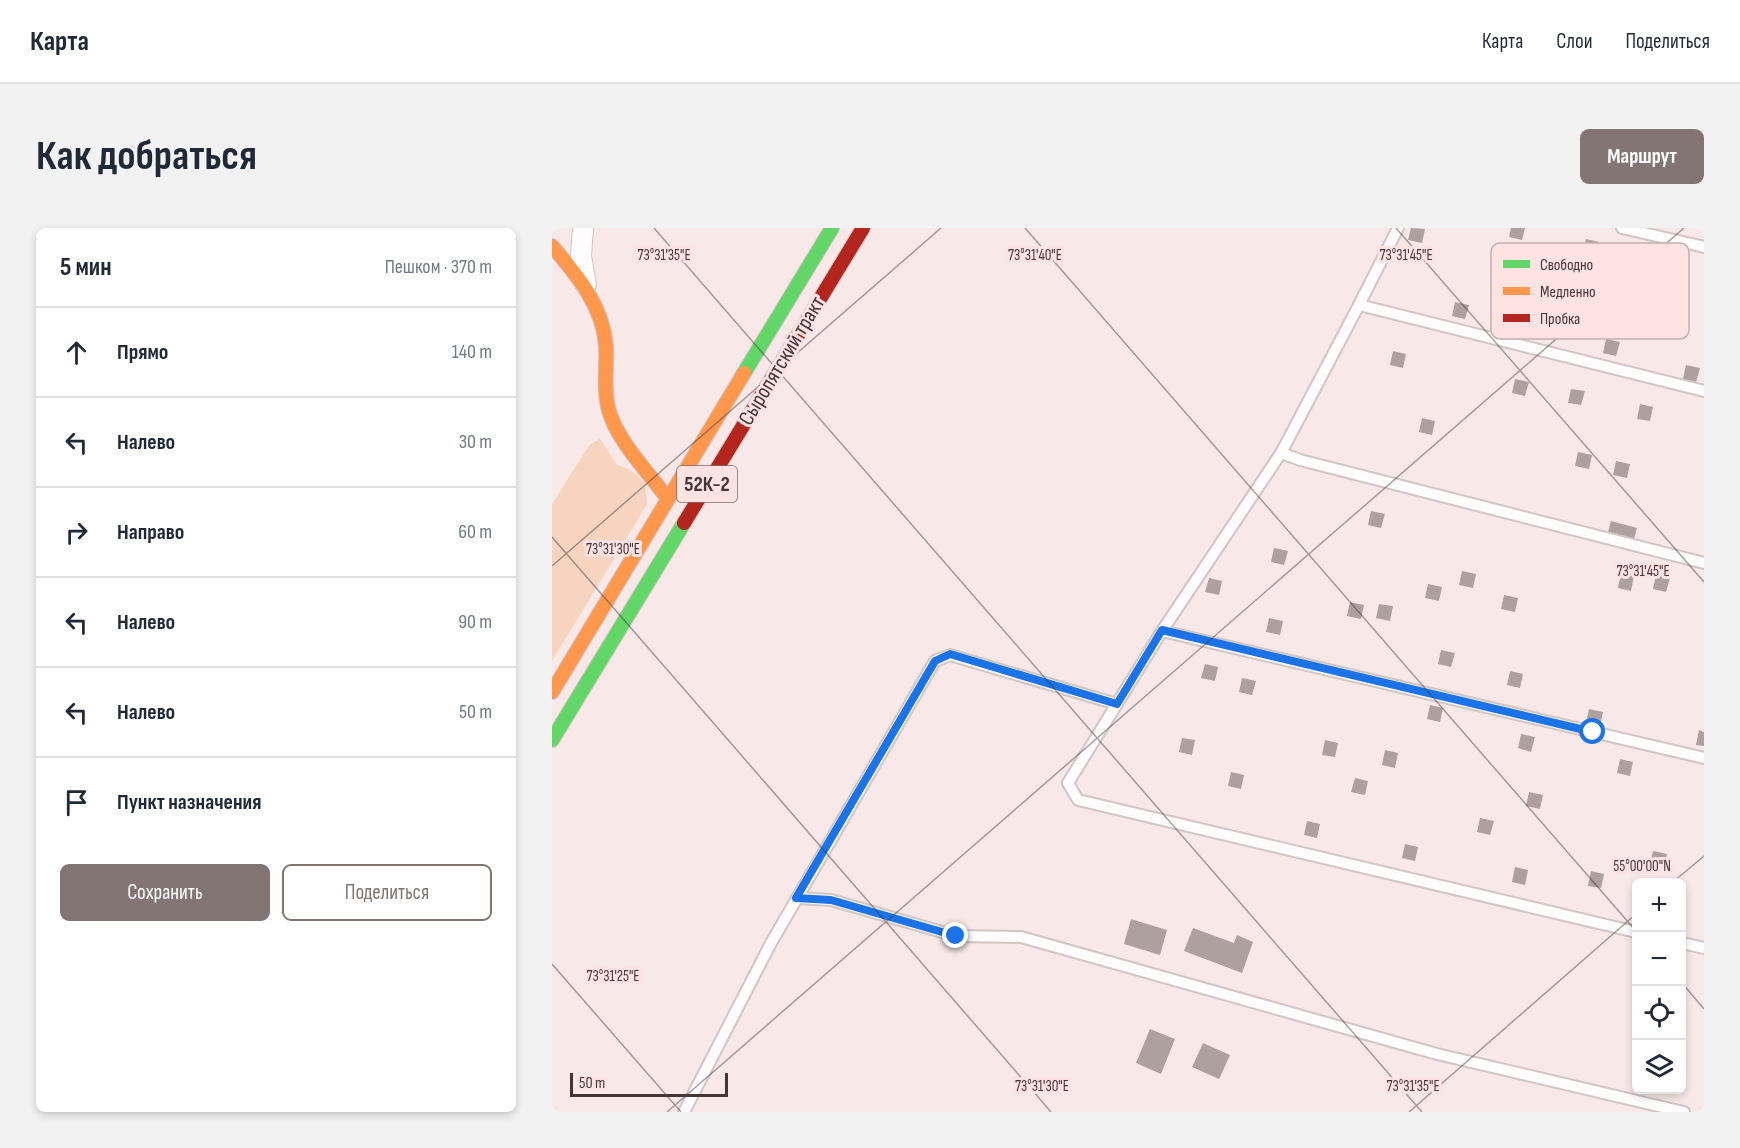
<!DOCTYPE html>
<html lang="ru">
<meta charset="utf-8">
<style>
:root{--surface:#fff;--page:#f2f2f3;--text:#1f2937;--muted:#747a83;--line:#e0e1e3;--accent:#827574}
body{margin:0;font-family:"Sofia Sans Condensed",sans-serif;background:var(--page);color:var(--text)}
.controls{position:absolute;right:18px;bottom:18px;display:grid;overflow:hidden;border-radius:9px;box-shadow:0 3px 9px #0003}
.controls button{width:54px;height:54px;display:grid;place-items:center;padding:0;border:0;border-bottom:2px solid var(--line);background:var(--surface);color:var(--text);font:30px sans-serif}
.scale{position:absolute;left:18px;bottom:15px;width:158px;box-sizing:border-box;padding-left:6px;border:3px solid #433635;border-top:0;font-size:16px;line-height:21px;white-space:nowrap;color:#433635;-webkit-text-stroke:4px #fee3e2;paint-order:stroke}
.stop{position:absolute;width:18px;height:18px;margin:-14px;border:4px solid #1a73e8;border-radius:50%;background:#fff}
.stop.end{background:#1a73e8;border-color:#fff;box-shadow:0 2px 6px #0008}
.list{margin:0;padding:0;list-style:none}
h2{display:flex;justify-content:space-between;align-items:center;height:78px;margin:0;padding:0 24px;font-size:26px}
h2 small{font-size:20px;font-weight:400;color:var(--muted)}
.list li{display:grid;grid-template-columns:39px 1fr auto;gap:18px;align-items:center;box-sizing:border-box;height:90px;padding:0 24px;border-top:2px solid var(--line)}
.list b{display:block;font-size:22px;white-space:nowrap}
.list em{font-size:20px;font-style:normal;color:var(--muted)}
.actions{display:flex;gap:12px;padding:18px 24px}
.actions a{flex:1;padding:14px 0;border:2px solid var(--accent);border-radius:9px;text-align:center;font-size:21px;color:var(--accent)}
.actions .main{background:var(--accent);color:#fff}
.icon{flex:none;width:33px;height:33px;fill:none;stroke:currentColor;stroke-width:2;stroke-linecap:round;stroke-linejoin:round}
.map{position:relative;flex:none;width:1152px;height:884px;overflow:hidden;border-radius:9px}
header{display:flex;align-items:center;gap:36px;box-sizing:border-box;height:84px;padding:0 30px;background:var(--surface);border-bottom:2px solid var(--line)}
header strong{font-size:28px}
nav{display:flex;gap:33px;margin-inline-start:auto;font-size:21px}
.intro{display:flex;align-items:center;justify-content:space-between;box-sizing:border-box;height:144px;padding:0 36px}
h1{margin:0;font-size:42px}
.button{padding:15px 27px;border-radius:9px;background:var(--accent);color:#fff;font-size:21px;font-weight:700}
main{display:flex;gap:36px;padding:0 36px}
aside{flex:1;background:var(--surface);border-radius:9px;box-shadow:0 3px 9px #0003}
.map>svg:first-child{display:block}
.green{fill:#f6d4c0}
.building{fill:#ada09e}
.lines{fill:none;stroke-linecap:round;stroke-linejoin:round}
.lane-casing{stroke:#d2c5c4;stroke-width:14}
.street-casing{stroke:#d2c5c4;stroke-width:22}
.fast-casing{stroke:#d2c5c4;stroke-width:16}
.slow-casing{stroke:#d2c5c4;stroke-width:16}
.jam-casing{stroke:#d2c5c4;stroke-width:16}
.lane{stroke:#fefcfc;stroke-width:10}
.street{stroke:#fefcfc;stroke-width:20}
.fast{stroke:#63d668;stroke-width:14}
.slow{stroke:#ff974d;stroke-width:14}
.jam{stroke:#b3261e;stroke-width:14}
.route{stroke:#1a73e8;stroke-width:8}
.ticks{fill:none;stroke:#433635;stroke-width:1.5;stroke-opacity:0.45}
.labels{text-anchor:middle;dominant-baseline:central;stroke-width:6;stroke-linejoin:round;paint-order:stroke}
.shield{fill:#fee3e2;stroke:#7b6a69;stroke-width:1.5}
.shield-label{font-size:21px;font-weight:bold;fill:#433635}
.street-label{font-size:22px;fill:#433635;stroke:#fee3e2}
.key{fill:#fee3e2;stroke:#c6afae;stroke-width:1.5}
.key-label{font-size:16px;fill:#433635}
.ticks-label{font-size:15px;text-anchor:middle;fill:#433635;stroke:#fee3e2;stroke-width:6;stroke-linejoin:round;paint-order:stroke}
</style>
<header>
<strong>Карта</strong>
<nav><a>Карта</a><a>Слои</a><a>Поделиться</a></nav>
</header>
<div class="intro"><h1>Как добраться</h1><a class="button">Маршрут</a></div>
<main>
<aside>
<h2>5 мин<small>Пешком · 370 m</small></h2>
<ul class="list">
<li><svg class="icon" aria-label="ahead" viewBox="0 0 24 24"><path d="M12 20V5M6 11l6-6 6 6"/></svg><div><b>Прямо</b></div><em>140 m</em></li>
<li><svg class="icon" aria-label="left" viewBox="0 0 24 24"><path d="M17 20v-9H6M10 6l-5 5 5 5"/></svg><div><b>Налево</b></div><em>30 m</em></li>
<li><svg class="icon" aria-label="right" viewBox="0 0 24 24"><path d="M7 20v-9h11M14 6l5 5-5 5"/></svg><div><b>Направо</b></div><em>60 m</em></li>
<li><svg class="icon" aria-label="left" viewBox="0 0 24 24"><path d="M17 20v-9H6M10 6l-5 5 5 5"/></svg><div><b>Налево</b></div><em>90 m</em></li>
<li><svg class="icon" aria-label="left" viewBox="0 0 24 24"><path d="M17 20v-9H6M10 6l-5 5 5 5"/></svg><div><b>Налево</b></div><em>50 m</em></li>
<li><svg class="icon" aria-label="arrive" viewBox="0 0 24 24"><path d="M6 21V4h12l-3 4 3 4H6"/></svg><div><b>Пункт назначения</b></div></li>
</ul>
<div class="actions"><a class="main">Сохранить</a><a>Поделиться</a></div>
</aside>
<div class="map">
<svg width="1152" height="884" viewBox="0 0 1152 884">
<rect width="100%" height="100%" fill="#f8e9e8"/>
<polygon class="green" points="48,211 65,237 77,241 93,255 95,276 0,433 0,276 38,216"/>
<g class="building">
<polygon points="859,0 873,1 870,15 856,12"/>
<polygon points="959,0 973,0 970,12 957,9"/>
<polygon points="1034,11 1047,14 1044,29 1031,26"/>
<polygon points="903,74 917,77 913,91 900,88"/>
<polygon points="1054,111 1068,114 1064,128 1051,125"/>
<polygon points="841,123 854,126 851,140 838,137"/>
<polygon points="1134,137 1148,140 1144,154 1131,151"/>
<polygon points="963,151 977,154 973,168 960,165"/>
<polygon points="1019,161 1033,163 1029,177 1016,175"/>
<polygon points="1088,176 1101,179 1098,193 1085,191"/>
<polygon points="870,190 883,193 880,207 867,204"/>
<polygon points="1026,224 1040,227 1037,241 1023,238"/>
<polygon points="1064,233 1078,236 1075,250 1061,247"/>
<polygon points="819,283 833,286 829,300 816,297"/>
<polygon points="1059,293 1085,300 1081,314 1055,308"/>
<polygon points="722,320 736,323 732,337 719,334"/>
<polygon points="910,343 924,346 921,360 907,357"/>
<polygon points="1069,345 1082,348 1079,363 1066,360"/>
<polygon points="1104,347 1118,350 1114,364 1101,361"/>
<polygon points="657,350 670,353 667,367 653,364"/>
<polygon points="876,356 890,359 887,373 873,370"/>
<polygon points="952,367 966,370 963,384 949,381"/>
<polygon points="798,374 812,377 809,391 795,388"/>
<polygon points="827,376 841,378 838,393 824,390"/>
<polygon points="717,390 731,393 728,407 714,404"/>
<polygon points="889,422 903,425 899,439 886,436"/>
<polygon points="653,436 666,439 663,453 649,450"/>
<polygon points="958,443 971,446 968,460 955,457"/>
<polygon points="690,450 704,453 700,467 687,464"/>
<polygon points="878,477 891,480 888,494 875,491"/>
<polygon points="1037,481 1051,484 1048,498 1034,495"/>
<polygon points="1147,502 1152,504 1152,518 1144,517"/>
<polygon points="969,506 983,509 979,524 966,520"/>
<polygon points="630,510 643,512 640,527 627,524"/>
<polygon points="773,512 786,515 783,529 770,527"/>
<polygon points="833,522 846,525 843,540 830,537"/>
<polygon points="1068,531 1081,534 1078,548 1065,545"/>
<polygon points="679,544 692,547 689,561 676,558"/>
<polygon points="803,550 816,553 813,567 799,564"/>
<polygon points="977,564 991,567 988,581 974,578"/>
<polygon points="928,590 942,593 938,607 925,604"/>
<polygon points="755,593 768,596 765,610 752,607"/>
<polygon points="853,616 866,619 863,633 850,630"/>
<polygon points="1101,623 1115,626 1112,640 1098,637"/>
<polygon points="963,639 976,642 973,657 960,654"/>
<polygon points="1039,643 1052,646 1049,660 1036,658"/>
<polygon points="579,691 615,702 608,727 572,716"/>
<polygon points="641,700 682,715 685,707 701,714 690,745 632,723"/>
<polygon points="598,801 623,811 609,846 584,835"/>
<polygon points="651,815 678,827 667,851 640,839"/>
</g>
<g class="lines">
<defs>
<g id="lane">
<polyline points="1070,0 1152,19"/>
<polyline points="807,77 846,0"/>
<polyline points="729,225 748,232 1152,335"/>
<polyline points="610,403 1152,530"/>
<polyline points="245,670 279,672 404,708 469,709 885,826 1132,884"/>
<polyline points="1084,704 526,572 516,555 610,403 729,225 807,77 1152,163"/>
<polyline points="1130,715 1152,720"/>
<polyline points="132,884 219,715 383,433 398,427 565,476"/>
</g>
<polyline id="street" points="31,0 29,28 34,57"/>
<g id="fast">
<polyline points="192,145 280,0"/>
<polyline points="0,512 132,295"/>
</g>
<g id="slow">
<path d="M 0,18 C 25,47 51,78 54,118 C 55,139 51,162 57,183 C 66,214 97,245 116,271"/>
<polyline points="0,464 192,145"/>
</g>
<polyline id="jam" points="132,295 311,0"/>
</defs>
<use href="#lane" class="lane-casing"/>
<use href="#street" class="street-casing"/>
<use href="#fast" class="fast-casing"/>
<use href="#slow" class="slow-casing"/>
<use href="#jam" class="jam-casing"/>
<use href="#lane" class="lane"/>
<use href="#street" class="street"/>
<use href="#fast" class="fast"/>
<use href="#slow" class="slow"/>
<use href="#jam" class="jam"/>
</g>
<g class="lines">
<polyline class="route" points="404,708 279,672 244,670 383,433 398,426 565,476 610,402 1041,504"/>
</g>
<path class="ticks" d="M 102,0 L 870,884M 473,0 L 1084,703M 844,0 L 1152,354M 0,309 L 499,884M 0,338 L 389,0M 1121,654 L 1152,628M 0,736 L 129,884M 1130,755 L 1152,781M 115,884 L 1132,0M 857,884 L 1084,686"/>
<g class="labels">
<rect class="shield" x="125" y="238" width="60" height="36" rx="4.5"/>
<g class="shield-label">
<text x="155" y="256">52К-2</text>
</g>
<g class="street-label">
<text transform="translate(230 133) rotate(-59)">Сыропятский тракт</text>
</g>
</g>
<rect x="939" y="15" width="198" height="96" rx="9" class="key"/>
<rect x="951" y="32" width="27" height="8" fill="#63d668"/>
<rect x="951" y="59" width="27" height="8" fill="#ff974d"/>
<rect x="951" y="86" width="27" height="8" fill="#b3261e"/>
<g class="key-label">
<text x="988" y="42">Свободно</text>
<text x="988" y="69">Медленно</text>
<text x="988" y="96">Пробка</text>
</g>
<g class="ticks-label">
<text x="112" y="32">73°31'35"E</text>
<text x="483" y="32">73°31'40"E</text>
<text x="854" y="32">73°31'45"E</text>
<text x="61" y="326">73°31'30"E</text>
<text x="1091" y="348">73°31'45"E</text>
<text x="1090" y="643">55°00'00"N</text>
<text x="61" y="753">73°31'25"E</text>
<text x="490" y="863">73°31'30"E</text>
<text x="861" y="863">73°31'35"E</text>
</g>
</svg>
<div class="controls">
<button>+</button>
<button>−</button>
<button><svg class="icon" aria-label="locate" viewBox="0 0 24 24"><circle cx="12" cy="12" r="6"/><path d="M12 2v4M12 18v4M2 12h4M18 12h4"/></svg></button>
<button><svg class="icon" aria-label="layers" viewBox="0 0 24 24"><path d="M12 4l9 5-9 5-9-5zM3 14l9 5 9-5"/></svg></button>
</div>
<div class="scale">50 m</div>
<div class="stop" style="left:1041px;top:504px"></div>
<div class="stop end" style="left:404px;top:708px"></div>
</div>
</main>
